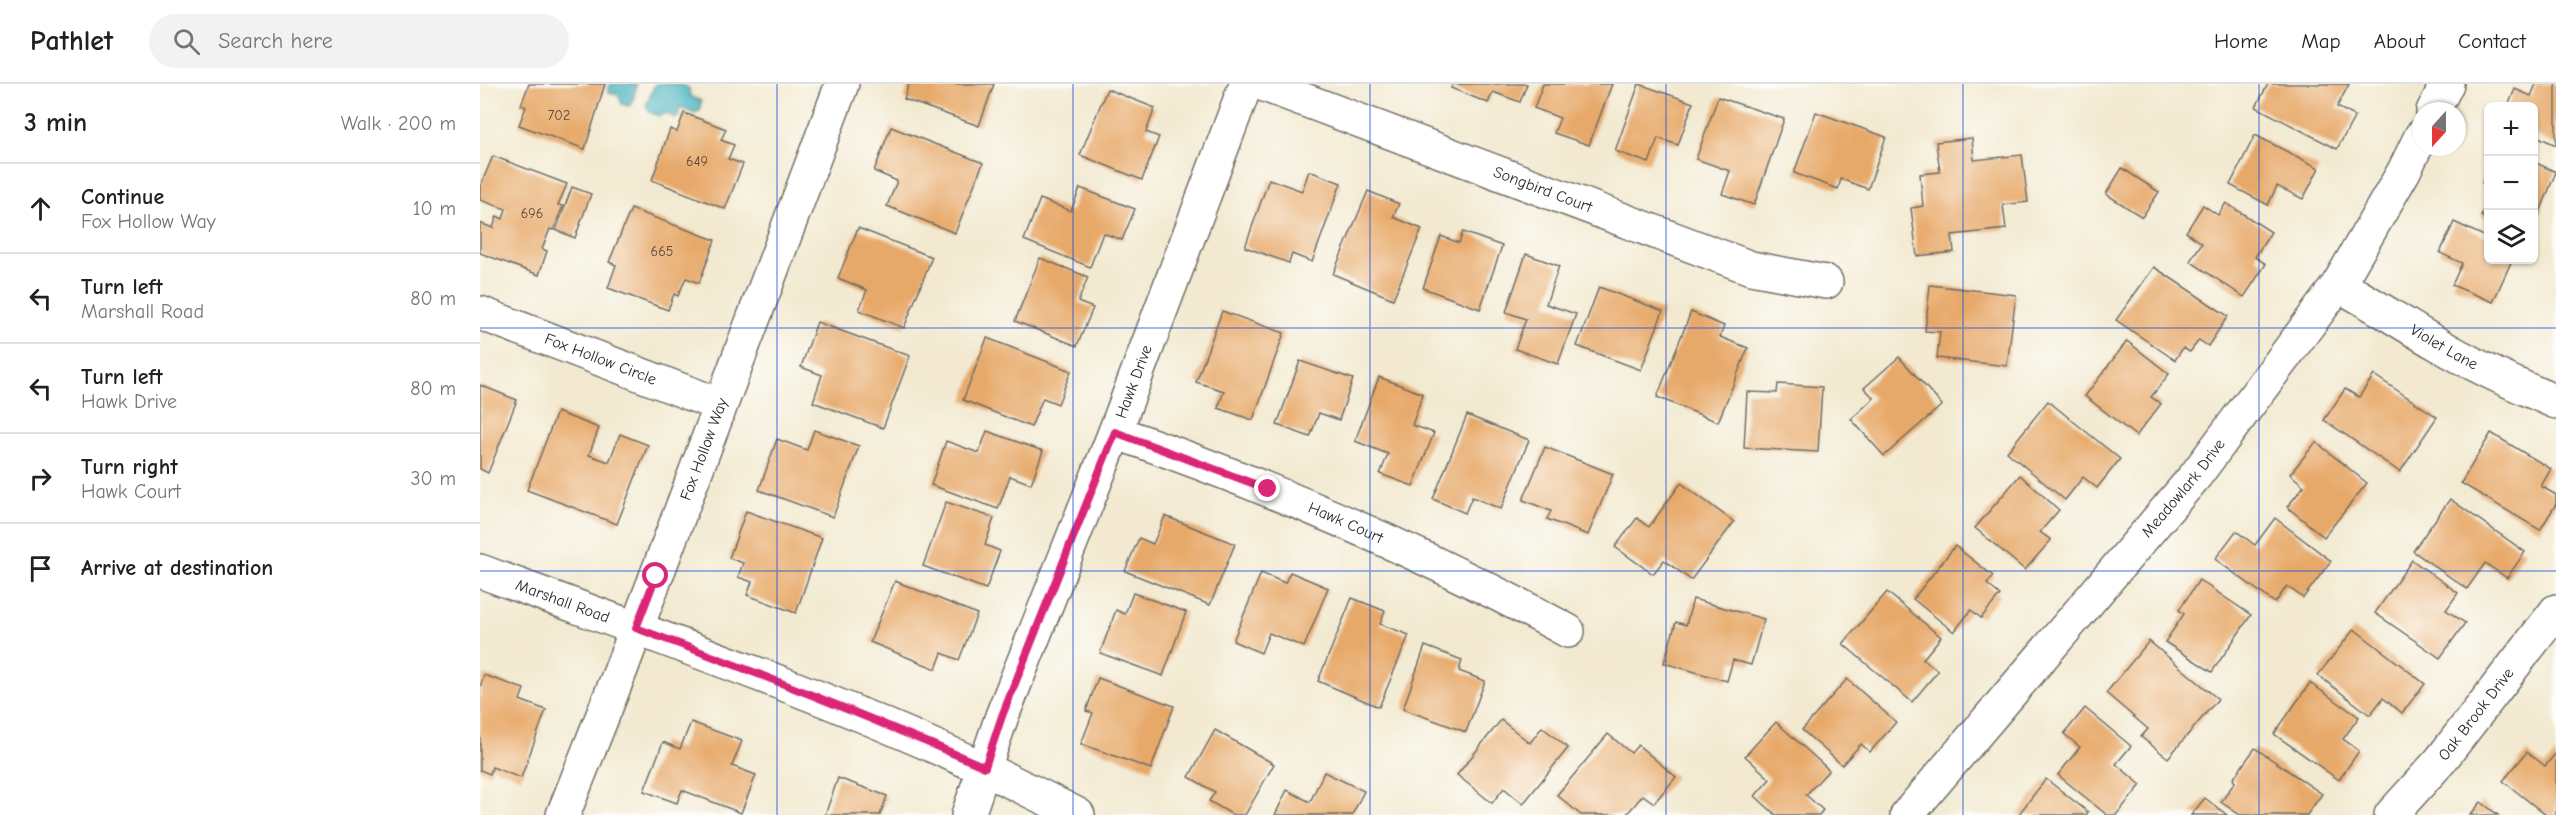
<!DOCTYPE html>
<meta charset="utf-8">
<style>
:root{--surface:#fff;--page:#f2f2f2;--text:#202124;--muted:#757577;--line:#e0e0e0}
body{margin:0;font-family:"Comic Neue",sans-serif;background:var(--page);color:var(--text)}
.controls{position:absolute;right:18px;top:18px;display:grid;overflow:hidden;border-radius:9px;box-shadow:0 2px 4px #0004}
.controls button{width:54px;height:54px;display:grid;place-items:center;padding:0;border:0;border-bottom:2px solid var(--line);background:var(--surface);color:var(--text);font:30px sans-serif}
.compass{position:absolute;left:1932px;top:18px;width:54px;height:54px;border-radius:50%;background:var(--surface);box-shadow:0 2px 4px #0004;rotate:201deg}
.stop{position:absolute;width:18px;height:18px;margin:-14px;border:4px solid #db2777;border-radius:50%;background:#fff}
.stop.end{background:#db2777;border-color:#fff;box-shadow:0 2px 6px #0008}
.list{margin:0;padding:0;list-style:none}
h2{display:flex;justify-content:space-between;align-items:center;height:78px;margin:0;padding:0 24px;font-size:26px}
h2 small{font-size:20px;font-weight:400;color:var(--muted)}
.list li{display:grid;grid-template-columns:39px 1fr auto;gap:18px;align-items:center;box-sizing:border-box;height:90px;padding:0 24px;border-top:2px solid var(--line)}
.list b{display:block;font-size:22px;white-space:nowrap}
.list p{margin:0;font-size:20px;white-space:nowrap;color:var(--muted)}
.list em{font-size:20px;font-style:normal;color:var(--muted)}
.icon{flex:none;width:33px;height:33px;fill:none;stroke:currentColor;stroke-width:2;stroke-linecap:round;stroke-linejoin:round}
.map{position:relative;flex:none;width:2076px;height:731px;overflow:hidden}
header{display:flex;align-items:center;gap:36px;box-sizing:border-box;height:84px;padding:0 30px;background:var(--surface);border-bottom:2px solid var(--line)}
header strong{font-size:28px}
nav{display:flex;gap:33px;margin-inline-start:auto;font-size:21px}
.search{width:420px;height:54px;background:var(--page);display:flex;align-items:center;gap:15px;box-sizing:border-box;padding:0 21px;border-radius:33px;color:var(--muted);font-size:22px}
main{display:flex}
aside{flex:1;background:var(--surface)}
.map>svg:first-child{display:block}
.water{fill:#41b1bd;stroke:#366e74;stroke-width:1.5}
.building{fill:#e7a969}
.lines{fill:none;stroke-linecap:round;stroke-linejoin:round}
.minor-casing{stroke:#716e65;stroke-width:36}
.minor{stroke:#fff;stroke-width:33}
.route{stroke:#db2777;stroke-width:8}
.grid{fill:none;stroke:#1d4ed8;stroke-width:1.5;stroke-opacity:0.55}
.labels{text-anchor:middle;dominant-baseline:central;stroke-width:4.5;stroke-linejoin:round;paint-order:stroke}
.number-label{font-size:14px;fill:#5a4a3a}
.street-label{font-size:16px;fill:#2b2b2b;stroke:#fdfcf7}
</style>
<header>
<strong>Pathlet</strong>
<div class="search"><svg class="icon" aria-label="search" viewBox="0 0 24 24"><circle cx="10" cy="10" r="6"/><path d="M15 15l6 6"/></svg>Search here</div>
<nav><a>Home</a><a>Map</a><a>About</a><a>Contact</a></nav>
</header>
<main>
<aside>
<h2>3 min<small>Walk · 200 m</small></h2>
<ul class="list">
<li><svg class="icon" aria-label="ahead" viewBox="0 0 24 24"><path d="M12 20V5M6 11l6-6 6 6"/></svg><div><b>Continue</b><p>Fox Hollow Way</p></div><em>10 m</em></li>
<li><svg class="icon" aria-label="left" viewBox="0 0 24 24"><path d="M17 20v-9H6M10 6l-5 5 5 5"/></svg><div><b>Turn left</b><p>Marshall Road</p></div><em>80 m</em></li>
<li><svg class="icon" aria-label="left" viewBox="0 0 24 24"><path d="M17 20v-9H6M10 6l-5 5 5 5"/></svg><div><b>Turn left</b><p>Hawk Drive</p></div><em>80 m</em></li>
<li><svg class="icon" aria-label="right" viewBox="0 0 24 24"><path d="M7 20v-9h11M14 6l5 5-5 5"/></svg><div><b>Turn right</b><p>Hawk Court</p></div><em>30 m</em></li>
<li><svg class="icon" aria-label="arrive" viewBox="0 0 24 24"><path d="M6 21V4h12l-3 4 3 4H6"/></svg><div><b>Arrive at destination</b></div></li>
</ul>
</aside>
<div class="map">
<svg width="2076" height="731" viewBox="0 0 2076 731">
<rect width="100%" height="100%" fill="#fdfcf7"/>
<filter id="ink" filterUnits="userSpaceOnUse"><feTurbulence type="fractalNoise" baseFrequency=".0167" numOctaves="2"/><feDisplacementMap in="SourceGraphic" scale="12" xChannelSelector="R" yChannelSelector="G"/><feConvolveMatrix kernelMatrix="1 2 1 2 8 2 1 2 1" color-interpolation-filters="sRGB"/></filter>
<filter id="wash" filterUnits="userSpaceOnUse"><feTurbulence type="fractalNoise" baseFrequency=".008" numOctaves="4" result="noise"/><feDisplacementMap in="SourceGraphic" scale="24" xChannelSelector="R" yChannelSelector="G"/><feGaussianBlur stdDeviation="1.35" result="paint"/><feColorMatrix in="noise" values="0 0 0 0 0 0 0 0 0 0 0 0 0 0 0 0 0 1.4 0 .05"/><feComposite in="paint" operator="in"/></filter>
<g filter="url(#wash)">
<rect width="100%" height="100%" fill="#f2e9d0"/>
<g class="water">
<polygon points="130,0 157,0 152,20 148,22 142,20 138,11 129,9 128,6"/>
<polygon points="175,0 199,0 209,4 210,12 221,17 220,27 215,29 200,23 198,33 194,34 187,29 179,32 169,28 166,21"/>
</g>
<g id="blocks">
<g class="building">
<polygon points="49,0 125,0 105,65 39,41 46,23 41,21"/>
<polygon points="429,0 514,0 499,42 424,15"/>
<polygon points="973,0 1047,0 1040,18 1013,8 1008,19 971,4"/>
<polygon points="1063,0 1132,0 1109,61 1074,49 1080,34 1054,24"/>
<polygon points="1159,0 1213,19 1198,61 1178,54 1169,79 1135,67"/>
<polygon points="1788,0 1869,0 1857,23 1875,32 1857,65 1776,23"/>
<polygon points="2056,0 2076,0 2076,61 2054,51 2054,22 2028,22 2035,5 2051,12"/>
<polygon points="627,5 675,24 666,48 679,53 662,96 600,71"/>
<polygon points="1238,13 1304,35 1274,121 1242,110 1250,87 1216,75"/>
<polygon points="1336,28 1406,53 1388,105 1361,95 1358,105 1314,89"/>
<polygon points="204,29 246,45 241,56 254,61 248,75 263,80 245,125 172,96 190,45 197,48"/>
<polygon points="411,43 503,79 475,149 407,122 417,97 394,87"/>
<polygon points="1775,51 1839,84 1823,115 1797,102 1788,121 1750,101"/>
<polygon points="1492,54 1494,76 1542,71 1548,118 1523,121 1526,145 1472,151 1474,168 1437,172 1431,124 1443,122 1440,90 1460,88 1456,58"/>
<polygon points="13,72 87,100 78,121 83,122 73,146 70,145 62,165 67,167 59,191 0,169 0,139 13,144 17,132 23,135 26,125 0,116 0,103"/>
<polygon points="2054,78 2076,88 2054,143"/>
<polygon points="2008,83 2008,102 2002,99"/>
<polygon points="1642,84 1679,108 1662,133 1626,110"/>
<polygon points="829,87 861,99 832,178 812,170 809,179 765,163 789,95 822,107"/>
<polygon points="92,103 111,110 95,154 76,146"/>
<polygon points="600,104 655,125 642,156 623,149 610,183 544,156 560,115 591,127"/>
<polygon points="888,107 919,120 913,133 942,145 913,215 853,190"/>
<polygon points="2008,115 2008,135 2001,132"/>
<polygon points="1746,119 1791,148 1775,173 1786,180 1764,213 1710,177 1722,159 1706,148 1723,121 1738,131"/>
<polygon points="151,125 235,156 219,199 206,194 198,212 194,210 188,226 128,204 136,181 129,178"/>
<polygon points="1974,138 2008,154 2008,176 2032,176 2013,218 1972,201 1982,179 1960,169"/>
<polygon points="378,144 452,173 424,244 379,226 387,206 358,194"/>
<polygon points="983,148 1022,162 1000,225 943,204 961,152 979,159"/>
<polygon points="1046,170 1079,182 1066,220 1096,230 1078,280 1035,265 1046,235 1026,228"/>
<polygon points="560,174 608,193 598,218 613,224 597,262 535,237"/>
<polygon points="1674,183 1748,232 1728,262 1719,256 1710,268 1703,264 1695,276 1636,236"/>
<polygon points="1450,201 1536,211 1527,282 1457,274 1460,248 1445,247"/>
<polygon points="1119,203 1183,227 1161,286 1097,262"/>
<polygon points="742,227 804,249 773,336 738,324 744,307 716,298"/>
<polygon points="1211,228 1244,242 1240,253 1268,264 1238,338 1177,313"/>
<polygon points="337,238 430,272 403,344 333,318 342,291 321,283"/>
<polygon points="507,254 591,287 578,320 563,314 551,343 483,316"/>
<polygon points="1647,257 1689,290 1671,313 1681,320 1656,352 1605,312"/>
<polygon points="1419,273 1462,321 1404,372 1371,335 1394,314 1384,304"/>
<polygon points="820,277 873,295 859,336 839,329 830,353 797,341"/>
<polygon points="1894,291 1957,333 1920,388 1844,336 1865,305 1879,313"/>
<polygon points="899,293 943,310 932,341 954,349 933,402 900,390 908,370 875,357"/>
<polygon points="1298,300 1342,303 1338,368 1264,364 1267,308 1297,309"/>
<polygon points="0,301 37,316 8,389 0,385"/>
<polygon points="1568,317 1640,375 1617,404 1603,393 1585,416 1527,368"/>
<polygon points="77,328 119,344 109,371 129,378 140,350 168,361 137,440 47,406"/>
<polygon points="987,331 1049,356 1021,425 992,413 985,429 953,415"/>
<polygon points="334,346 379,362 353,433 279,406 297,355 327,366"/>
<polygon points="507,347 563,367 551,400 530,392 518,425 451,401 466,357 499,369"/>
<polygon points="2011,349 2071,385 2061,402 2076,411 2076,420 2060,446 1981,399"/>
<polygon points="1836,358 1887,399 1844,453 1807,423 1824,402 1810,390"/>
<polygon points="1065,363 1133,390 1108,451 1067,435 1071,427 1043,416"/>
<polygon points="1540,391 1579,426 1560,448 1571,456 1545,486 1495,444"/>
<polygon points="1201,399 1254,438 1211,496 1184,476 1173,490 1135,463 1157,434 1169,443"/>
<polygon points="1970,415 2045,468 2027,494 2005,479 1987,505 1933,467"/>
<polygon points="466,418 514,434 505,461 520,467 506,505 443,482"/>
<polygon points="266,427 342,454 316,529 267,511 272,498 258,493 263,479 249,474"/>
<polygon points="685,432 755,460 730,521 645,487 659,454 673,460"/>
<polygon points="1795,434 1851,477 1823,514 1807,502 1795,519 1735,475 1756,447 1775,461"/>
<polygon points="1475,462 1513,492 1507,500 1520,511 1501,534 1491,526 1474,548 1433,515"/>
<polygon points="1932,476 1978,509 1966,526 1985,539 1960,574 1895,529"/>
<polygon points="810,488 848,504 824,563 789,549 781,569 753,557 781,489 805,499"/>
<polygon points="1719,496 1771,531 1732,588 1685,558 1704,530 1699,526"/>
<polygon points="415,497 497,530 479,576 462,569 456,585 390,558"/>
<polygon points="1407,508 1461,553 1443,575 1458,587 1432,618 1363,560"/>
<polygon points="653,509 706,528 683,592 620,569 636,526 645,530"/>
<polygon points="872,514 905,527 900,540 929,551 899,623 838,597"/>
<polygon points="1213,515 1284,535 1271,581 1253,576 1247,597 1184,579 1196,538 1206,541"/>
<polygon points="1874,545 1945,600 1922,629 1903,614 1890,631 1838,591"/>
<polygon points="1669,557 1738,615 1688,674 1661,653 1668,645 1626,609"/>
<polygon points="945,562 982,576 979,587 1005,597 986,648 923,625"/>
<polygon points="4,591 44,605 40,616 66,626 41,694 12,683 10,690 0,686 0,603"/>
<polygon points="618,594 694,622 671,685 601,660 613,629 606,627"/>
<polygon points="1367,595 1416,638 1390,668 1381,660 1362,681 1322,646"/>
<polygon points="1830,599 1879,633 1863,655 1879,667 1859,696 1794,650"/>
<polygon points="1605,624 1651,662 1636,680 1661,701 1636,731 1627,731 1578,691 1600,663 1584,650"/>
<polygon points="1021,636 1050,659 1062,643 1088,664 1043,720 1024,704 1012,719 977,691"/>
<polygon points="211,638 262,657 252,682 276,691 261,729 202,706 197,719 164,707 183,658 200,665"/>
<polygon points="1296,638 1349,686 1326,711 1343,726 1339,731 1296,731 1275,712 1290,695 1265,672"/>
<polygon points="735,646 794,680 765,731 753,731 729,717 735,708 709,693"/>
<polygon points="1128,650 1151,669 1158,661 1196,693 1174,719 1163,711 1146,731 1101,731 1077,711"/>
<polygon points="1775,664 1842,710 1827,731 1760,731 1741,718 1755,698 1753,695"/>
<polygon points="2047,668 2065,682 2076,669 2076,731 2066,731 2023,697"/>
<polygon points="844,688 884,707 872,731 795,731 807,706 830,718"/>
<polygon points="358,694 407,712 400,731 345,731"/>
<polygon points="1566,695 1608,728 1606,731 1538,731"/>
<polygon points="1725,714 1747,731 1711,731"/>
<polygon points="2001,718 2018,731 1990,731"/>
</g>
</g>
</g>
<g filter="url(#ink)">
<use href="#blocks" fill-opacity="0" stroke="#716e65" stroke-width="1.5"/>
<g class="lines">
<defs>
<g id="minor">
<path id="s1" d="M 782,0 L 1271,184 L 1346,198"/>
<polyline points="1953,27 1967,0"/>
<path id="s2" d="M 1858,201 C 1892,219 1923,240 1956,259 C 1994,282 2036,301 2076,318"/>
<path id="s3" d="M 0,229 L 240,321"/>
<path id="s4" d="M 635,348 C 789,402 944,469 1088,547"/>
<path id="s5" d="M 0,487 C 202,562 406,631 598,731"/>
<path id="s6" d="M 83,731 L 140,588 L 362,0"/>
<path id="s7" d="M 488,731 L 522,632 L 635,348 L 766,0"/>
<path id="s8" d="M 1427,731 L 1716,391 L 1858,201 L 1924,87 L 1941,52"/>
<path id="s9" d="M 1911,731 L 1960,677 L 2076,527"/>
</g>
</defs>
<use href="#minor" class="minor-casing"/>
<use href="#minor" class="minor"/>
</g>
</g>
<g class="lines" filter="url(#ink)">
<path class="route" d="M 176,492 L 156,544 C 274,587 390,633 505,683 L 522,632 L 635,348 L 788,405"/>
</g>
<path class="grid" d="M 297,0 L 297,731M 593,0 L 593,731M 890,0 L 890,731M 1186,0 L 1186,731M 1483,0 L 1483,731M 1779,0 L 1779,731M 0,244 L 2076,244M 0,487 L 2076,487"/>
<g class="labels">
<g class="number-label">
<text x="79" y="31">702</text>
<text x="217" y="77">649</text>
<text x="52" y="129">696</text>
<text x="182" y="167">665</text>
</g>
<g class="street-label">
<text stroke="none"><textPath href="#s1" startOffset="300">Songbird Court</textPath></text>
<text stroke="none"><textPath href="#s2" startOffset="123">Violet Lane</textPath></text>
<text stroke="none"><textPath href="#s3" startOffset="129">Fox Hollow Circle</textPath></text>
<text stroke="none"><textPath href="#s7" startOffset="464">Hawk Drive</textPath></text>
<text stroke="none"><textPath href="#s6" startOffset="392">Fox Hollow Way</textPath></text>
<text stroke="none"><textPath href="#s8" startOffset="428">Meadowlark Drive</textPath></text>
<text stroke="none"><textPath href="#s4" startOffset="248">Hawk Court</textPath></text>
<text stroke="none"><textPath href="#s5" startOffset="88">Marshall Road</textPath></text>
<text stroke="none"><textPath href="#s9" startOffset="132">Oak Brook Drive</textPath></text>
</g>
</g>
</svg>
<div class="controls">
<button>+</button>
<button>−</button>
<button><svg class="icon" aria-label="layers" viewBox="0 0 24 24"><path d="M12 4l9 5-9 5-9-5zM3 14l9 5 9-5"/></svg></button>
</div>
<svg class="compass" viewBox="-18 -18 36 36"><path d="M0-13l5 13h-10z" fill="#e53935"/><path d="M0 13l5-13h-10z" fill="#757577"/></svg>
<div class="stop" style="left:176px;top:492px"></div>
<div class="stop end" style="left:788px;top:405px"></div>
</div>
</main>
